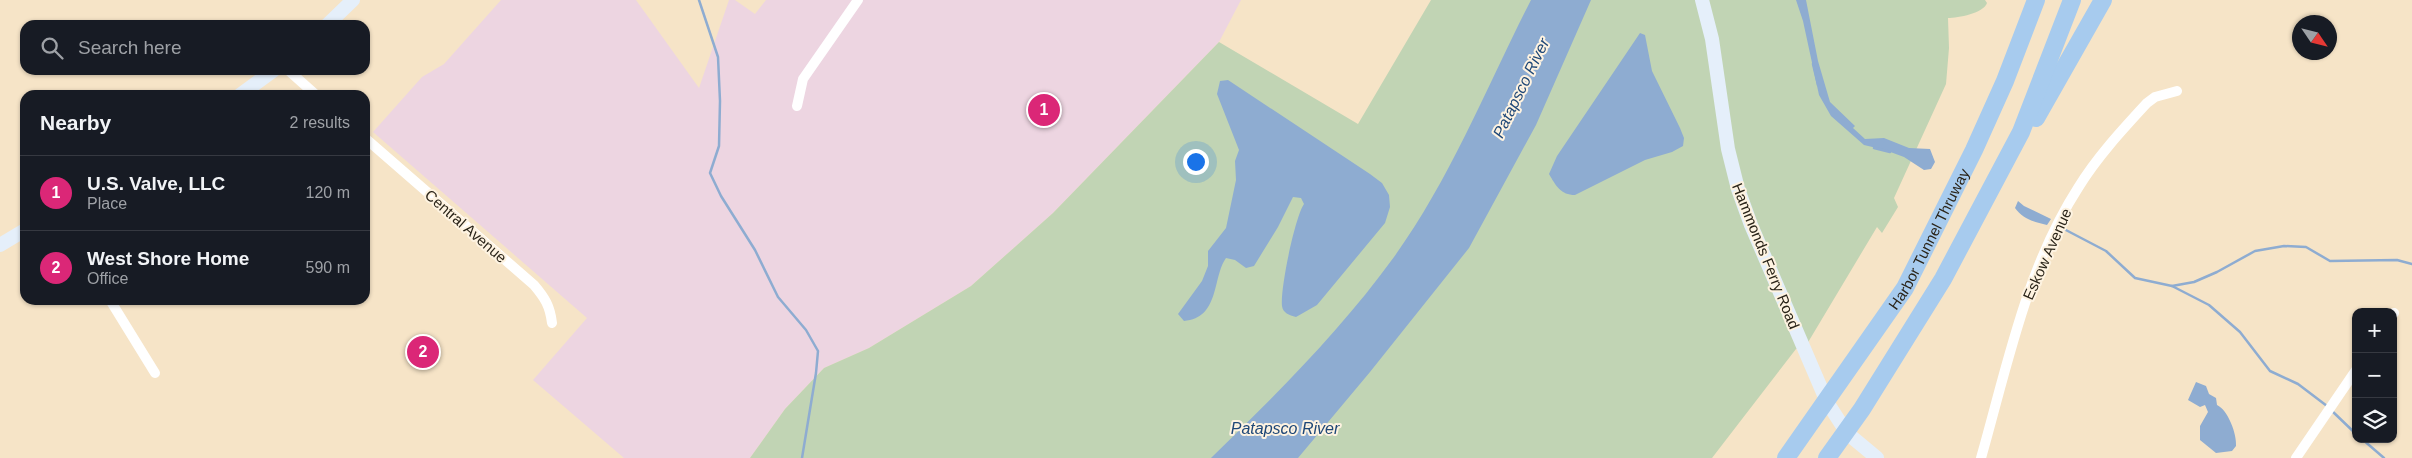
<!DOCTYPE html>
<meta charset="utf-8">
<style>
:root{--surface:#171b24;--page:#242831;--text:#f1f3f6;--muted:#9ea1a6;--line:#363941;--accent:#db2777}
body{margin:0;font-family:Helvetica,sans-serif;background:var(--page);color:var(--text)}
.controls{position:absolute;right:15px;bottom:15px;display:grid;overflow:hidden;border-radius:10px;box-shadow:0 1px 4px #0004}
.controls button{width:45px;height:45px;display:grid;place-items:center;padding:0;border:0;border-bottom:1px solid var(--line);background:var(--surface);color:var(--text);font:25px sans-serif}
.compass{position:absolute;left:2292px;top:15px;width:45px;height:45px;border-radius:50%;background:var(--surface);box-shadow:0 1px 4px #0004;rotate:125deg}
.you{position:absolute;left:1195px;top:161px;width:18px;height:18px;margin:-12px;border:4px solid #fff;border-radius:50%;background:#1a73e8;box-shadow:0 0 0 8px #1a73e833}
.badge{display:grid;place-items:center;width:32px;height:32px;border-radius:50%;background:var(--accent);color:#fff;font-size:16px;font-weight:700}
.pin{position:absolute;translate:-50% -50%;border:2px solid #fff;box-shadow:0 1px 5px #0006}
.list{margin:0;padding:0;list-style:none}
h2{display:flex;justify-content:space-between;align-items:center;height:65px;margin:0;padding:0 20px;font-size:21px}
h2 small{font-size:16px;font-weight:400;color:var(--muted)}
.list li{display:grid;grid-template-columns:32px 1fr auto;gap:15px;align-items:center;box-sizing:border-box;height:75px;padding:0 20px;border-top:1px solid var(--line)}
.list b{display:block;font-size:19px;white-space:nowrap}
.list p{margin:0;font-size:16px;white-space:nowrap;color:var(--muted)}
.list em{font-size:16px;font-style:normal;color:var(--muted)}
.icon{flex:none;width:28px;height:28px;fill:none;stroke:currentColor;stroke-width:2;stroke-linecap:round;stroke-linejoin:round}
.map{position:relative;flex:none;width:2412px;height:458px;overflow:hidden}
.search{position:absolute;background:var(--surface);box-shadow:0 1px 4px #0004;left:20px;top:20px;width:350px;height:55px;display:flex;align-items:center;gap:12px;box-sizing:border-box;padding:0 18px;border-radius:15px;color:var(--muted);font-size:19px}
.panel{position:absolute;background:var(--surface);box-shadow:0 1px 4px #0004;left:20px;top:90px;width:350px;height:215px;border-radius:15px}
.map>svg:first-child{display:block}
.industrial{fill:#edd5e1}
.green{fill:#c1d4b4}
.water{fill:#8eacd1}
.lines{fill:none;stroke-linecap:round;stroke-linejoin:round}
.stream{stroke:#8eacd1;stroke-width:2.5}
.street{stroke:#fff;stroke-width:10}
.secondary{stroke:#e5effa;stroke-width:14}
.highway{stroke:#a7cbee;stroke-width:18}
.labels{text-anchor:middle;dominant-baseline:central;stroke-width:4;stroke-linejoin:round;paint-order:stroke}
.street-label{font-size:15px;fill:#2a2419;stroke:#fef3e1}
.water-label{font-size:16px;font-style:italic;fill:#1e4777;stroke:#fef3e1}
</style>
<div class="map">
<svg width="2412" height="458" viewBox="0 0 2412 458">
<rect width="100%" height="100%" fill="#f6e4c7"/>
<polygon class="industrial" points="501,0 636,0 699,88 729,0 735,0 755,14 766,0 1241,0 1219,42 1053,213 971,286 869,348 824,368 785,409 750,458 624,458 533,380 587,318 373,132 422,77 444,64"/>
<path class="green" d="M 1431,0 L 1985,0 L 1987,3 C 1984,13 1958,18 1948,18 L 1949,48 L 1946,84 L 1894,198 L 1898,207 L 1882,233 L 1877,227 L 1807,344 L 1796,349 L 1712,458 L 750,458 L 785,409 L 824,368 L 869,348 L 971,286 L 1053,213 L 1219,42 L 1358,124 Z"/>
<g class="water">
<path d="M 1531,0 L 1591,0 L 1536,125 L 1469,248 L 1370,372 L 1298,458 L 1211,458 C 1276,395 1341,330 1394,257 C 1451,178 1487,86 1531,0 Z"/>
<polygon points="1796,0 1806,0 1818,61 1830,102 1855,126 1853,128 1865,139 1884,138 1909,148 1930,149 1935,162 1931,169 1924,170 1904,157 1885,150 1864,145 1831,116 1819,95 1803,21"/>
<path d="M 1640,33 L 1645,35 L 1652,71 L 1680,128 L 1684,138 L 1683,146 L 1672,152 L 1645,160 L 1575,195 C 1561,195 1556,186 1549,174 L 1557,156 Z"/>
<path d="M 1228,80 L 1370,174 L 1382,183 L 1389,195 L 1390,207 L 1385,223 L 1317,305 L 1296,317 C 1289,315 1283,313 1282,306 C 1280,289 1295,217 1304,204 L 1301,198 L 1293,197 L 1278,227 L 1254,266 L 1246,268 L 1235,260 L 1226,258 C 1212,278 1220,318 1184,321 L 1178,314 L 1202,281 L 1208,266 L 1208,251 L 1226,228 L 1236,180 L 1235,161 L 1239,150 L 1217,94 L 1220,81 Z"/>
<path d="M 2018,201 L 2024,206 L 2051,219 L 2047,225 C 2034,222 2023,219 2015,208 Z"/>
<path d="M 2196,382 L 2206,386 L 2209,394 L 2216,398 L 2217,405 C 2228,410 2237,434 2236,446 L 2232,451 L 2216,453 L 2200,440 L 2200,426 L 2208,412 L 2205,405 L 2200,407 L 2188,400 Z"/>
</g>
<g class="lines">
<g class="stream">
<polyline points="699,0 718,57 720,101 719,146 710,173 721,196 755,250 778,297 806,330 818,351 816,373 802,458"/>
<polyline points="1813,64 1818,85"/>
<polyline points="1874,148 1890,152"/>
<polyline points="2062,228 2106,251 2135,278 2172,286 2209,305 2240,332 2270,371 2298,384 2327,406"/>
<polyline points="2172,286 2194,282 2217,272 2255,251 2284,246 2306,247 2330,261 2397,260 2412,264"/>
<polyline points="2331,410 2356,434"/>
<polyline points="2362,439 2384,458"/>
</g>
<g class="street">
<polyline points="288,70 316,95"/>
<polyline points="797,106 803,79 858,0"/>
<path d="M 365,138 L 534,285 C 545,298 550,306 552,323"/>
<polyline points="110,300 155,373"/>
<polyline points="2393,314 2394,313"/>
<path d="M 1981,458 C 2007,367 2026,269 2078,188 C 2097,157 2123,129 2147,103 L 2155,97 L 2177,91"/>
<polyline points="2296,458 2356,370"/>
</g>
<g class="secondary">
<polyline points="1702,0 1712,39 1728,149 1738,189 1751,225 1827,402 1847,433 1877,458"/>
<polyline points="327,25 353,0"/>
<polyline points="240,95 274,70"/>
<polyline points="0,245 25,230"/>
</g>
<g class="highway">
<polyline points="2036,118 2103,0"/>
<path id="s1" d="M 1786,458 L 1905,288 L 1974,150 L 2005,81 L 2036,0"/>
<polyline points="1827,458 1862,409 1943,279 2021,132 2072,0"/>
</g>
</g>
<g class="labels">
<g class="street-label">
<text transform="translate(466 226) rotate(41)">Central Avenue</text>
<text stroke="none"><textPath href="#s1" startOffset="262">Harbor Tunnel Thruway</textPath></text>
<text transform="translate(2047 254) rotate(-66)">Eskow Avenue</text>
<text transform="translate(1766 256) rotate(68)">Hammonds Ferry Road</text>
</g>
<g class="water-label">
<text transform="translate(1521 88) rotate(-64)">Patapsco River</text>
<text x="1285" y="428">Patapsco River</text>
</g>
</g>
</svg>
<div class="controls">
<button>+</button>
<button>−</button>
<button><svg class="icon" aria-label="layers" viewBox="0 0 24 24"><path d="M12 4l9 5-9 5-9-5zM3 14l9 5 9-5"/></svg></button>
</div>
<svg class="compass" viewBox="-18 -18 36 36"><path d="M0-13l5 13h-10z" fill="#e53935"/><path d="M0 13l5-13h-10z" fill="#9ea1a6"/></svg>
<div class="you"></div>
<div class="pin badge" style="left:1044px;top:110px">1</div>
<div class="pin badge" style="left:423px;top:352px">2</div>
<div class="search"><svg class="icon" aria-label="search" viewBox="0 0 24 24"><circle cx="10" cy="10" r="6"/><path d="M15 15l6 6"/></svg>Search here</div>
<section class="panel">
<h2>Nearby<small>2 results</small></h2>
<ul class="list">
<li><span class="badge">1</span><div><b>U.S. Valve, LLC</b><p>Place</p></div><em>120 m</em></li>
<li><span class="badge">2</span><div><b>West Shore Home</b><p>Office</p></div><em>590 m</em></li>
</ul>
</section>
</div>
